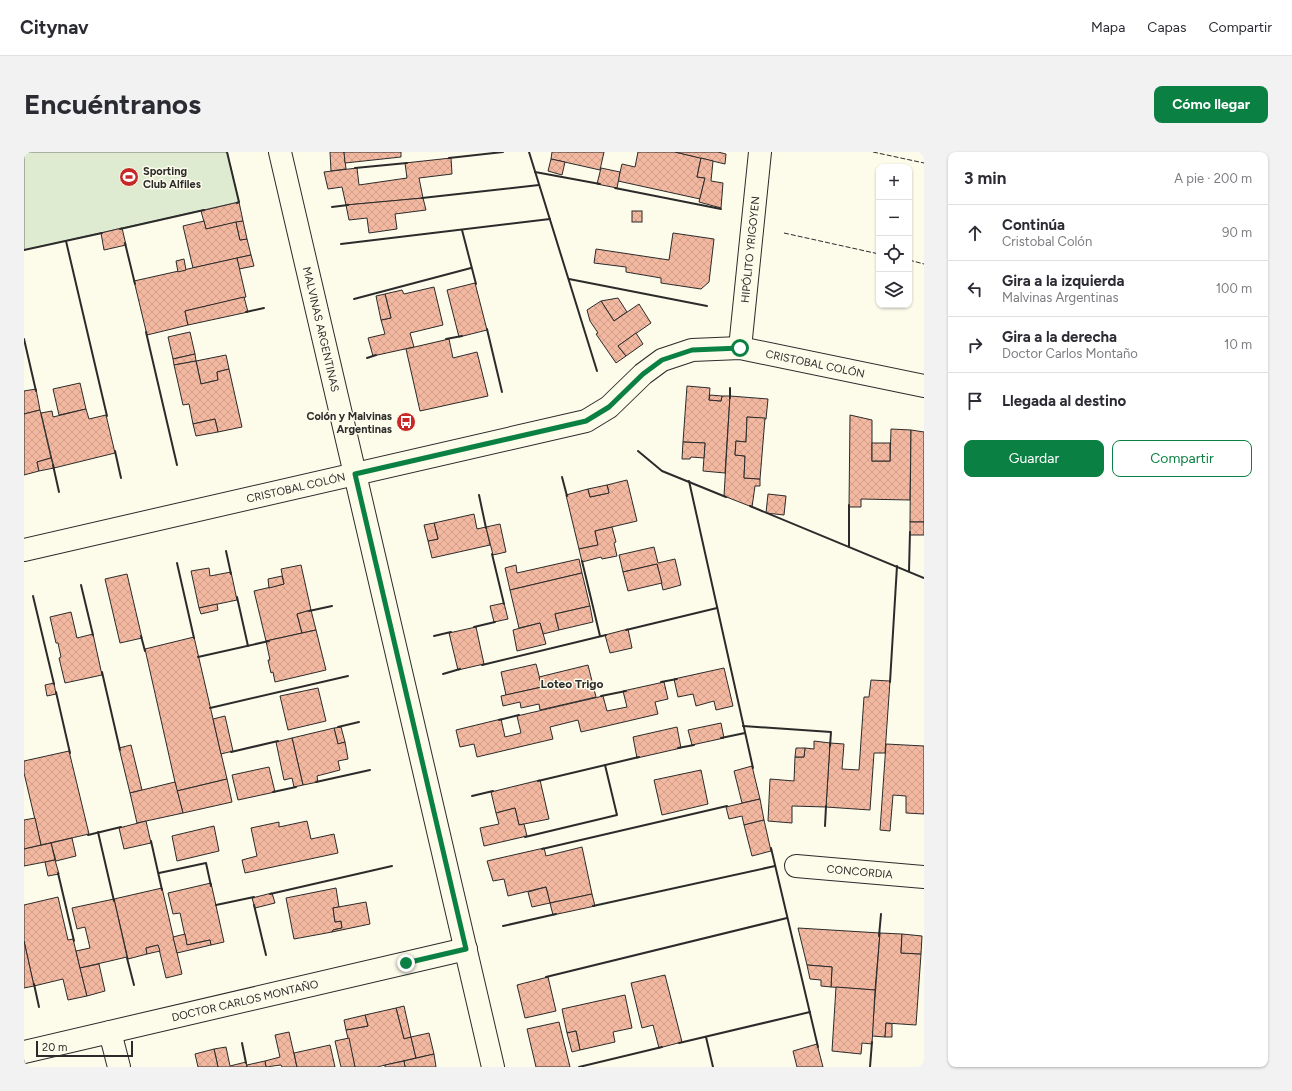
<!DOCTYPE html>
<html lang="es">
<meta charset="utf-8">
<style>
:root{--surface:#fff;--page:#f2f2f3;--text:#2b2b33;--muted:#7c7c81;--line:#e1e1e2;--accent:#0b8043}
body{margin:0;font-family:Figtree,sans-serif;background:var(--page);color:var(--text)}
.controls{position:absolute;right:12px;top:12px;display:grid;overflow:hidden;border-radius:8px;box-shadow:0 1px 3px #0004}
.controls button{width:36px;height:36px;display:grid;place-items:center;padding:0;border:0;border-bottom:1px solid var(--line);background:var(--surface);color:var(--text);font:20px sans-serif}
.scale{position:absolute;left:12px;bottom:10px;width:97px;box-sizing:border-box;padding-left:4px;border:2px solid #2b2b2b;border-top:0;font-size:11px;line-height:14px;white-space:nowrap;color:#2b2b2b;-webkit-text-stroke:3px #fdfbea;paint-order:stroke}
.stop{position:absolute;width:12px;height:12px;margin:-9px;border:3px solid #0b8043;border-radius:50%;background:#fff}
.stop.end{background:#0b8043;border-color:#fff;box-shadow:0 1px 4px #0008}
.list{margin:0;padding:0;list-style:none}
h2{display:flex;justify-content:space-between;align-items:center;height:52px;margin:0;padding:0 16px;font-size:17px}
h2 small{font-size:13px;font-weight:400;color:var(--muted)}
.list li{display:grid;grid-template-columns:26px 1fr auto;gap:12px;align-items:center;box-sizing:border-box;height:56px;padding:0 16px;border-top:1px solid var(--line)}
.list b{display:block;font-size:15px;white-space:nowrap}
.list p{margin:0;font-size:13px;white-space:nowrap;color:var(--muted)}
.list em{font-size:13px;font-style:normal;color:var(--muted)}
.actions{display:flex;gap:8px;padding:12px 16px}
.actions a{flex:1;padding:9px 0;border:1px solid var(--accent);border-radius:8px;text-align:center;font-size:14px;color:var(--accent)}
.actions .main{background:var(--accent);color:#fff}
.icon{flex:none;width:22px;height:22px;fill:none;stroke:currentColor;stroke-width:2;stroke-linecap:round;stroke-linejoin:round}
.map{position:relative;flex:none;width:900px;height:915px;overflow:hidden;border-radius:8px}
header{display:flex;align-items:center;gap:24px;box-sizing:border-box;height:56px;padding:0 20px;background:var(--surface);border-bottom:1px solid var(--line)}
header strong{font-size:19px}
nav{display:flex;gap:22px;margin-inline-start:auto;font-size:14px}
.intro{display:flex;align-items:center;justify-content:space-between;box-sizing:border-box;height:96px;padding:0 24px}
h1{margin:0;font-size:28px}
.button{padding:10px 18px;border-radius:8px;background:var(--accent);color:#fff;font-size:14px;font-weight:700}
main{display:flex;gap:24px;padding:0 24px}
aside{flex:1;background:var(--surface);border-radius:8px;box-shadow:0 1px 3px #0004}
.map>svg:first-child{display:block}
.pitch{fill:#deebd1;stroke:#74746e}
.building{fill:url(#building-cross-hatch);stroke:#2b2b2b}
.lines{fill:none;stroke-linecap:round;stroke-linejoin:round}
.minor-casing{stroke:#2b2b2b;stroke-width:24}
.minor{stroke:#fdfbea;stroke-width:22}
.fence{stroke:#2b2b2b;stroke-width:1;stroke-dasharray:5 2;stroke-linecap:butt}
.wall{stroke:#2b2b2b;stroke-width:2}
.route{stroke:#0b8043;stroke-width:5}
.labels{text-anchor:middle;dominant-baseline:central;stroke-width:3;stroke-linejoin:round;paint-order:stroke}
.poi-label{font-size:11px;font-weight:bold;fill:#2b2b2b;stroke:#fdfbea;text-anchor:start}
.street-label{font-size:11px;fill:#2b2b2b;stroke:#fdfbea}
.neighbourhood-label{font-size:12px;font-weight:bold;fill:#2b2b2b;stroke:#fdfbea}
</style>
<header>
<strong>Citynav</strong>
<nav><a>Mapa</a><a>Capas</a><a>Compartir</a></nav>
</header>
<div class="intro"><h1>Encuéntranos</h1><a class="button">Cómo llegar</a></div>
<main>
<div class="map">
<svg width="900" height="915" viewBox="0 0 900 915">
<defs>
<pattern id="building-cross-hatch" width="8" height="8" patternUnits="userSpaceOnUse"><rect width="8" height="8" fill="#f2b8a0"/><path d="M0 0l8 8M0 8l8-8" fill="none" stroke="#d09e8a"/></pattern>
</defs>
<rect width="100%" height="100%" fill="#fdfbea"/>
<polygon class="pitch" points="0,0 203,0 215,50 0,98"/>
<g class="building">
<polygon points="306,0 320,0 322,17 307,19"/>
<polygon points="320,0 377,0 377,5 321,11"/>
<polygon points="528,0 580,0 576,18 527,7"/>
<polygon points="614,0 651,0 677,6 673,25 681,26 676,47 594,29 598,12 611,15"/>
<polygon points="651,0 694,0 702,2 701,12"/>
<polygon points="427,6 428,22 395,26 399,46 322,53 318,35 304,37 300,20 333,16 335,33 383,26 381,11"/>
<polygon points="677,6 689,9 687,29 699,31 697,56 675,50 681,26 673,25"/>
<polygon points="527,7 541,10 538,23 524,19"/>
<polygon points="577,16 596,20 593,36 573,32"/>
<polygon points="399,46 402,58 371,62 373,77 345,81 343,66 325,68 322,53"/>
<polygon points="215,50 219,69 182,77 177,59"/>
<rect x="608" y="59" width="10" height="11"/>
<polygon points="180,69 182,77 212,70 216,88 223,87 227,103 169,116 159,74"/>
<polygon points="219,69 223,87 216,88 212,70"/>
<polygon points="98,76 102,93 80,98 77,81"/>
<polygon points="649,81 690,87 685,130 677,137 637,131 637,126 602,120 602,115 570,111 572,97 645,108"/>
<polygon points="227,103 230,114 215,117 213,106"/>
<polygon points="213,106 222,145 161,159 164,173 123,183 110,129"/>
<polygon points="160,107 162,118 154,120 152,109"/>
<polygon points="451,131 463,178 435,185 423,138"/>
<polygon points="410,135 419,173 386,181 390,195 349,204 344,186 361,182 357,168 367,166 361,142 378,138 380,142"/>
<polygon points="361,142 367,166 357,168 352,144"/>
<polygon points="220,145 224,160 164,173 161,159"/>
<polygon points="594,146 603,160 590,169 577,149"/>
<polygon points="577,149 590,169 615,152 627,171 594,194 602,204 592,211 572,182 574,181 566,169 563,158"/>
<polygon points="166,180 171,202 149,207 144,185"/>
<polygon points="612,181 619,192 602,204 594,194"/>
<polygon points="425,187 429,206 453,200 464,244 396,259 382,197"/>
<polygon points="171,202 172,209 150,213 149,207"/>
<polygon points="202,203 205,217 193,220 194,228 177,232 172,209"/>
<polygon points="172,209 177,232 194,228 193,220 205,217 218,275 194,280 191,267 169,272 165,252 159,253 150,213"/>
<polygon points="56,231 62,257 35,263 29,237"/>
<polygon points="663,234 686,236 685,248 697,249 698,244 706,244 701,321 679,319 681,291 659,290"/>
<polygon points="12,237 16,258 0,262 0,239"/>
<polygon points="686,243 698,244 697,249 685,248"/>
<polygon points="706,244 744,247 742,267 723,265 722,290 712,289 711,303 721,304 720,326 736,327 736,334 731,334 728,355 700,344"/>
<polygon points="62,257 65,267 82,263 91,301 30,316 17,261 28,259 29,265"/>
<polygon points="16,258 27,306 13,310 15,319 0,323 0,262"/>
<polygon points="826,263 848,268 848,309 866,309 867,277 887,278 886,348 837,347 837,355 825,355"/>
<polygon points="723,265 741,266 736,327 720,326 721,304 711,303 712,289 722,290"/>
<polygon points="191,267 194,280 172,284 169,272"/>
<polygon points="887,278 900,280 900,370 886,370"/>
<polygon points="659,290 681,291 680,306 667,305 666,307 658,307"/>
<rect x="848" y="291" width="18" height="18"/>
<polygon points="27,306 30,316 15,319 13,310"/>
<polygon points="603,328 613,369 571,379 574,393 555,397 542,343 564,337 566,345 585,341 583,333"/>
<polygon points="583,333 585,341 566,345 564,337"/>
<polygon points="744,342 762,344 760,363 742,361"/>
<polygon points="450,362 453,377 462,375 466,393 408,406 404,389 414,387 410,371"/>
<rect x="886" y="370" width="14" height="13"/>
<polygon points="410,371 414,387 404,389 400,373"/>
<polygon points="476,372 482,400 469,403 462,375"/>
<polygon points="588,375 592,390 590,391 593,404 578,407 577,405 558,410 555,397 574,393 571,379"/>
<polygon points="630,395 634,411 651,407 657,433 639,438 633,412 599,420 595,403"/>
<polygon points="555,407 558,421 486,438 481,416 492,413 493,421"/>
<polygon points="633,412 638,431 604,439 599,420"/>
<polygon points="277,413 287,458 273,462 278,481 242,489 230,439 260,432 257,417"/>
<polygon points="185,416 186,424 207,420 213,448 175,456 167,419"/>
<polygon points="558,421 566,454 531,462 535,478 519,482 516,471 495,476 486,438"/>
<polygon points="103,422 118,486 96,491 81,427"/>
<polygon points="258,424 260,432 245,436 244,427"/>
<polygon points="480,451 484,467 470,470 466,454"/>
<polygon points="193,452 194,458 177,462 175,456"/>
<polygon points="566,454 569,470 535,478 531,462"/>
<polygon points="287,458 292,478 278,481 273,462"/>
<polygon points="47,460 53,486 69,482 78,523 41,531 35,506 37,505 34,491 32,491 26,465"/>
<polygon points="516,471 522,492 493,499 489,478"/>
<polygon points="452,475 460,512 434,518 425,481"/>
<polygon points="604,477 608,496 586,501 581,483"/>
<polygon points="292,478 302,518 251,530 249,520 247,521 244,508 246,508 242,489"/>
<polygon points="170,485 203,627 153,639 121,497"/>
<polygon points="512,512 518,535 482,543 477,520"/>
<polygon points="564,513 572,545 516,558 515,552 497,556 496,550 479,554 477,544 518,535 515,525"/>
<polygon points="700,516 709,554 692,558 690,549 672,554 669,542 654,545 650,527"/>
<polygon points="847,528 866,529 861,601 850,601 846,658 802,655 806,591 820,592 818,617 835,618 840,545 845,545"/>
<polygon points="640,530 644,547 631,550 634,562 557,580 554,568 526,575 529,587 453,605 450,592 436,595 432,578 477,567 481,585 497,581 493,564 579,544 583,559 603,555 599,539"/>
<polygon points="30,531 32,542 23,544 21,533"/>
<polygon points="294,536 302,569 264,578 256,544"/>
<polygon points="201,564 209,599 197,602 189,567"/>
<polygon points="697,571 700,586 668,593 664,578"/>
<polygon points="317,575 321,590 314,592 310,576"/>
<polygon points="653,575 657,596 613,606 609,585"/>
<polygon points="310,576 314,592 321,590 324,607 314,609 316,618 293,624 294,630 279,633 268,586"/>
<polygon points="268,586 279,633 270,635 268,626 260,628 252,590"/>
<polygon points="790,589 806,591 802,655 768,654 768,671 744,669 746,627 770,629 771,605 780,605 781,596 790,597"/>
<polygon points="862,592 900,594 900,662 882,661 882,644 869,643 866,679 856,678"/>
<polygon points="107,593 118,638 106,641 95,596"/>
<polygon points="772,596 781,596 780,605 771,605"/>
<polygon points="45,599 65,682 17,693 0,621 0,609"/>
<polygon points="728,614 736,647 718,651 710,619"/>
<polygon points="245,615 251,640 214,648 208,623"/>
<polygon points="677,618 684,652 638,663 630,628"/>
<polygon points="203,627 208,650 159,661 153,639"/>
<polygon points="516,628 525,667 495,673 491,656 472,661 467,640"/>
<polygon points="151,630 159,661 113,671 106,641"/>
<polygon points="736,647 740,668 720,673 718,664 705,667 702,655"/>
<polygon points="491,656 495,673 500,672 503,684 460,694 456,676 475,672 472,661"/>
<polygon points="11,666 17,693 0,697 0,668"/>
<polygon points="740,668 747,699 728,704 720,673"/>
<polygon points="122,669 127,691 100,697 95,676"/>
<polygon points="283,669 287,687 310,682 314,701 221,721 218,708 233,704 227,676 255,670 255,675"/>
<polygon points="190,674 195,699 153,709 148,684"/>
<polygon points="48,686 52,704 32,709 27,691"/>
<polygon points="27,691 31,708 0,714 0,697"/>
<polygon points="558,695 568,742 526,751 522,735 484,744 480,727 469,729 463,709 520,696 522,704"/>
<polygon points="31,708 35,722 24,724 21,710"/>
<polygon points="187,731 200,790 187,793 186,788 163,793 156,761 149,762 144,741"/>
<polygon points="522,735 526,751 508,755 504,740"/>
<polygon points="138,736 158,822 142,826 134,793 122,796 123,802 104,807 90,747"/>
<polygon points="312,736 315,755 309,756 311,770 317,769 318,776 309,778 308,780 270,787 262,746"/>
<polygon points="248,741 251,751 231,756 228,746"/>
<polygon points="568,742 571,754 529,763 526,751"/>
<polygon points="34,745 44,788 49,787 63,844 44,848 39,827 10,834 0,789 0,753"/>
<polygon points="90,747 103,805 56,816 52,799 66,796 61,775 53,777 48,756"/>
<polygon points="342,750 346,772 308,780 309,778 318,776 317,769 311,770 309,756"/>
<polygon points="774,776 856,781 851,838 807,835 808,815 783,813"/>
<polygon points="856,781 878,782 877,801 897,802 892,873 862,871 861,885 848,884"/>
<polygon points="161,782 163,793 186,788 187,793 153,801 149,785"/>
<polygon points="878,782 898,784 897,802 877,801"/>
<polygon points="0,789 10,834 0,836"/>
<polygon points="134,793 136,799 123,802 122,796"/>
<polygon points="75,812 81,839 63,844 56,816"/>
<polygon points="783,813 808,815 807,835 797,834 797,828 786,827"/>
<polygon points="641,823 658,890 635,896 629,873 618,876 607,831"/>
<polygon points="524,825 532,859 501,866 493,833"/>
<polygon points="812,835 851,838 848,892 838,891 837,902 808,899"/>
<polygon points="601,843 608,876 589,880 591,890 556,898 552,879 543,881 538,857"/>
<polygon points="380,854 387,885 380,887 372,856"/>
<polygon points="372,856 380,887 387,885 392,906 353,915 331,915 322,878 344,874 341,863"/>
<polygon points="341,863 344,874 322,878 320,868"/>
<polygon points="535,870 546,915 512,915 503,877"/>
<polygon points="862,871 868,872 868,885 861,885"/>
<polygon points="552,879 556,898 548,900 543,881"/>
<polygon points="265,880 273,915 258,915 257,913 242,915 241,909 256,905 251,883"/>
<polygon points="405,881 410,902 392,906 387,885"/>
<polygon points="325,886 331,915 317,915 311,889"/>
<polygon points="793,892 799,915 773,915 769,899"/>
<polygon points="306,893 311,915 273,915 270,901"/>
<polygon points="202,895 206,914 222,910 223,915 194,915 190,897"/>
<polygon points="190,897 194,915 174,915 171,902"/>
<polygon points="410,902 412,915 381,915 380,909"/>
<polygon points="241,909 242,915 223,915 223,913"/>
<polygon points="380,909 381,915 361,915 361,913"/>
</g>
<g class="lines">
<defs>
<g id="minor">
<path id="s1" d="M 256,0 L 469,915"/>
<path id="s2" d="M 716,196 L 736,0"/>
<path id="s3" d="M 0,398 L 562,269 L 585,255 L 619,222 L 638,208 L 668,198 L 716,196 L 900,234"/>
<path id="s4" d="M 772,714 L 900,725"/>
<polyline points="86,880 95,915"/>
<path id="s5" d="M 0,900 L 442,797"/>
</g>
</defs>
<use href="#minor" class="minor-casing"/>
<use href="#minor" class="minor"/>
<g class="fence">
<polyline points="849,0 900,11"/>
<polyline points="760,81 855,102"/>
<polyline points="885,108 900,112"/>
</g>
<g class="wall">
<polyline points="203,0 215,50 213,51"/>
<polyline points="505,0 573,219"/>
<polyline points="425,6 479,0"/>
<polyline points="331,16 383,11"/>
<polyline points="511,20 576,32"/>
<polyline points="591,36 697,57"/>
<polyline points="398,46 515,33"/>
<polyline points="308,55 324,53"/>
<polyline points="96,77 180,58"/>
<polyline points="438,78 452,132"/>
<polyline points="42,89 83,264"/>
<polyline points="101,91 111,132"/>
<polyline points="317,92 526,67"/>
<polyline points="0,98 78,81"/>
<polyline points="545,127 683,154"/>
<polyline points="330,147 447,116"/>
<polyline points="222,160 240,156"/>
<polyline points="463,177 478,240"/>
<polyline points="122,180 153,313"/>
<polyline points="0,187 12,239"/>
<polyline points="422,187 438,184"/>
<polyline points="343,206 352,203"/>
<polyline points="706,246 706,236"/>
<polyline points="91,299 97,326"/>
<polyline points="614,299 638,319 702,345"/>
<polyline points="29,313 35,340"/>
<polyline points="538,325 543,344"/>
<polyline points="665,329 729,616"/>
<polyline points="455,343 462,376"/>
<polyline points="726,354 900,426"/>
<polyline points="825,395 825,353"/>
<polyline points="202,399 207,422"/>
<polyline points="468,402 480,452"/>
<polyline points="558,409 576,484"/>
<polyline points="153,411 170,486"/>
<polyline points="885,419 886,380"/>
<polyline points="57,433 69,483"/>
<polyline points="9,444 30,532"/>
<polyline points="213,445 224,494"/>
<polyline points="285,459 308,454"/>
<polyline points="450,475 471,470"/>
<polyline points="602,478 693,456"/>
<polyline points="117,484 121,499"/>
<polyline points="410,484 427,480"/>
<polyline points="174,505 245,489"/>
<polyline points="458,513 582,483"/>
<polyline points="78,520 96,598"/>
<polyline points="419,522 436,517"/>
<polyline points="637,530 653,527"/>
<polyline points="866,530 873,414"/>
<polyline points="32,540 46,601"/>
<polyline points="577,544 602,539"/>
<polyline points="186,556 324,524"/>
<polyline points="475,568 495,563"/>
<polyline points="719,574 807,580 806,594"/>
<polyline points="314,575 335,570"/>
<polyline points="697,586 721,581"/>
<polyline points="654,596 670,593"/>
<polyline points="207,600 254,589"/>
<polyline points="514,629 615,605"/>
<polyline points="292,630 346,618"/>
<polyline points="249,640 272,635"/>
<polyline points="448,644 469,639"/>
<polyline points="801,674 802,654"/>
<polyline points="74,680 90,749"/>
<polyline points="64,683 97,675"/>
<polyline points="501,685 593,663 581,613"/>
<polyline points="127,689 138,738"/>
<polyline points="747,696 794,895"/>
<polyline points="518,697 703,654"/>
<polyline points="34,721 50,789"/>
<polyline points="135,721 182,711 187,734"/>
<polyline points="246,742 368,714"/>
<polyline points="192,753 230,745"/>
<polyline points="230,753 242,803"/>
<polyline points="569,754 751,714"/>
<polyline points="479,774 532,762"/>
<polyline points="855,784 857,762"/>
<polyline points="103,806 110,833"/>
<polyline points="522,825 763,766"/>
<polyline points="10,832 15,855"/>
<polyline points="682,885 689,915"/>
<polyline points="218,891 222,911"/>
<polyline points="655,891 786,860"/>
<polyline points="555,915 638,895"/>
<polyline points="846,915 848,890"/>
</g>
</g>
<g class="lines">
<polyline class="route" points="382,811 442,797 331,322 562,269 585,255 619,222 638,208 668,198 716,196"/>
</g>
<defs>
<symbol id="stadium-disc" viewBox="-11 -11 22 22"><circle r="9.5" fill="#c62828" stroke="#fdfbea"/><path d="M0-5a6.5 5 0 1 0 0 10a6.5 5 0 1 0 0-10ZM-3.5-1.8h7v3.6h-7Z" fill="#fff"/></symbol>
<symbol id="bus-disc" viewBox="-11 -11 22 22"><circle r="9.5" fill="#c62828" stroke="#fdfbea"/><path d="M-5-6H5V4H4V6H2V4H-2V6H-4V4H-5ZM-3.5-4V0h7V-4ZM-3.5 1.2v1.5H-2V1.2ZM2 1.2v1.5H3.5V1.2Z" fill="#fff"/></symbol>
</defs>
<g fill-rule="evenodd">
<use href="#stadium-disc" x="94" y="14" width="22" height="22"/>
<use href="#bus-disc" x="371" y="259" width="22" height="22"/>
</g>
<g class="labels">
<g class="poi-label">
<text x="119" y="19">Sporting<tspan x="119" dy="13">Club Alfiles</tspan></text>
<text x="368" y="264" text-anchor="end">Colón y Malvinas<tspan x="368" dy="13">Argentinas</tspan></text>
</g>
<g class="street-label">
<text stroke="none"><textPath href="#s2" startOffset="99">HIPÓLITO YRIGOYEN</textPath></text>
<text stroke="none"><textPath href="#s1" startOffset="182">MALVINAS ARGENTINAS</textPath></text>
<text stroke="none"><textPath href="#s3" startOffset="831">CRISTOBAL COLÓN</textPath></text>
<text stroke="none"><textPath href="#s3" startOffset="279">CRISTOBAL COLÓN</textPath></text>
<text stroke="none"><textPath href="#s4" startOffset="64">CONCORDIA</textPath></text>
<text stroke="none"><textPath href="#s5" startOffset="227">DOCTOR CARLOS MONTAÑO</textPath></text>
</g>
<g class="neighbourhood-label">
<text x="548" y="532">Loteo Trigo</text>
</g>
</g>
</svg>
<div class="controls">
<button>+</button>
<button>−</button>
<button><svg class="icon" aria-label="locate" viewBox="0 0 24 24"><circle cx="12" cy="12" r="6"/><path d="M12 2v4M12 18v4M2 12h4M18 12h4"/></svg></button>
<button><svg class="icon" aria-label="layers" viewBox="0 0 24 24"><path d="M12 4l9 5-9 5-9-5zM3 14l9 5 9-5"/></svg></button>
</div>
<div class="scale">20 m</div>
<div class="stop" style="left:716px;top:196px"></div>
<div class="stop end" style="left:382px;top:811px"></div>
</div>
<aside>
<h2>3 min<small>A pie · 200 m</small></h2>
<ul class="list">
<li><svg class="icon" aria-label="ahead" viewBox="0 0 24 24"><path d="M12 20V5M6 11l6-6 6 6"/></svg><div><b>Continúa</b><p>Cristobal Colón</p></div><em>90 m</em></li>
<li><svg class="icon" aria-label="left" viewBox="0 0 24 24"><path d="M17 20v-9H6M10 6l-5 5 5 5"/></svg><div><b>Gira a la izquierda</b><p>Malvinas Argentinas</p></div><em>100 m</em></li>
<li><svg class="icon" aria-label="right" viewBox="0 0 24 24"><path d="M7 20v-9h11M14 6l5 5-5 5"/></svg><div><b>Gira a la derecha</b><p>Doctor Carlos Montaño</p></div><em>10 m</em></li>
<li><svg class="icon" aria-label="arrive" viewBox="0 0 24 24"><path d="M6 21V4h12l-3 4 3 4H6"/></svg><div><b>Llegada al destino</b></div></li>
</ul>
<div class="actions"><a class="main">Guardar</a><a>Compartir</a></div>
</aside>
</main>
